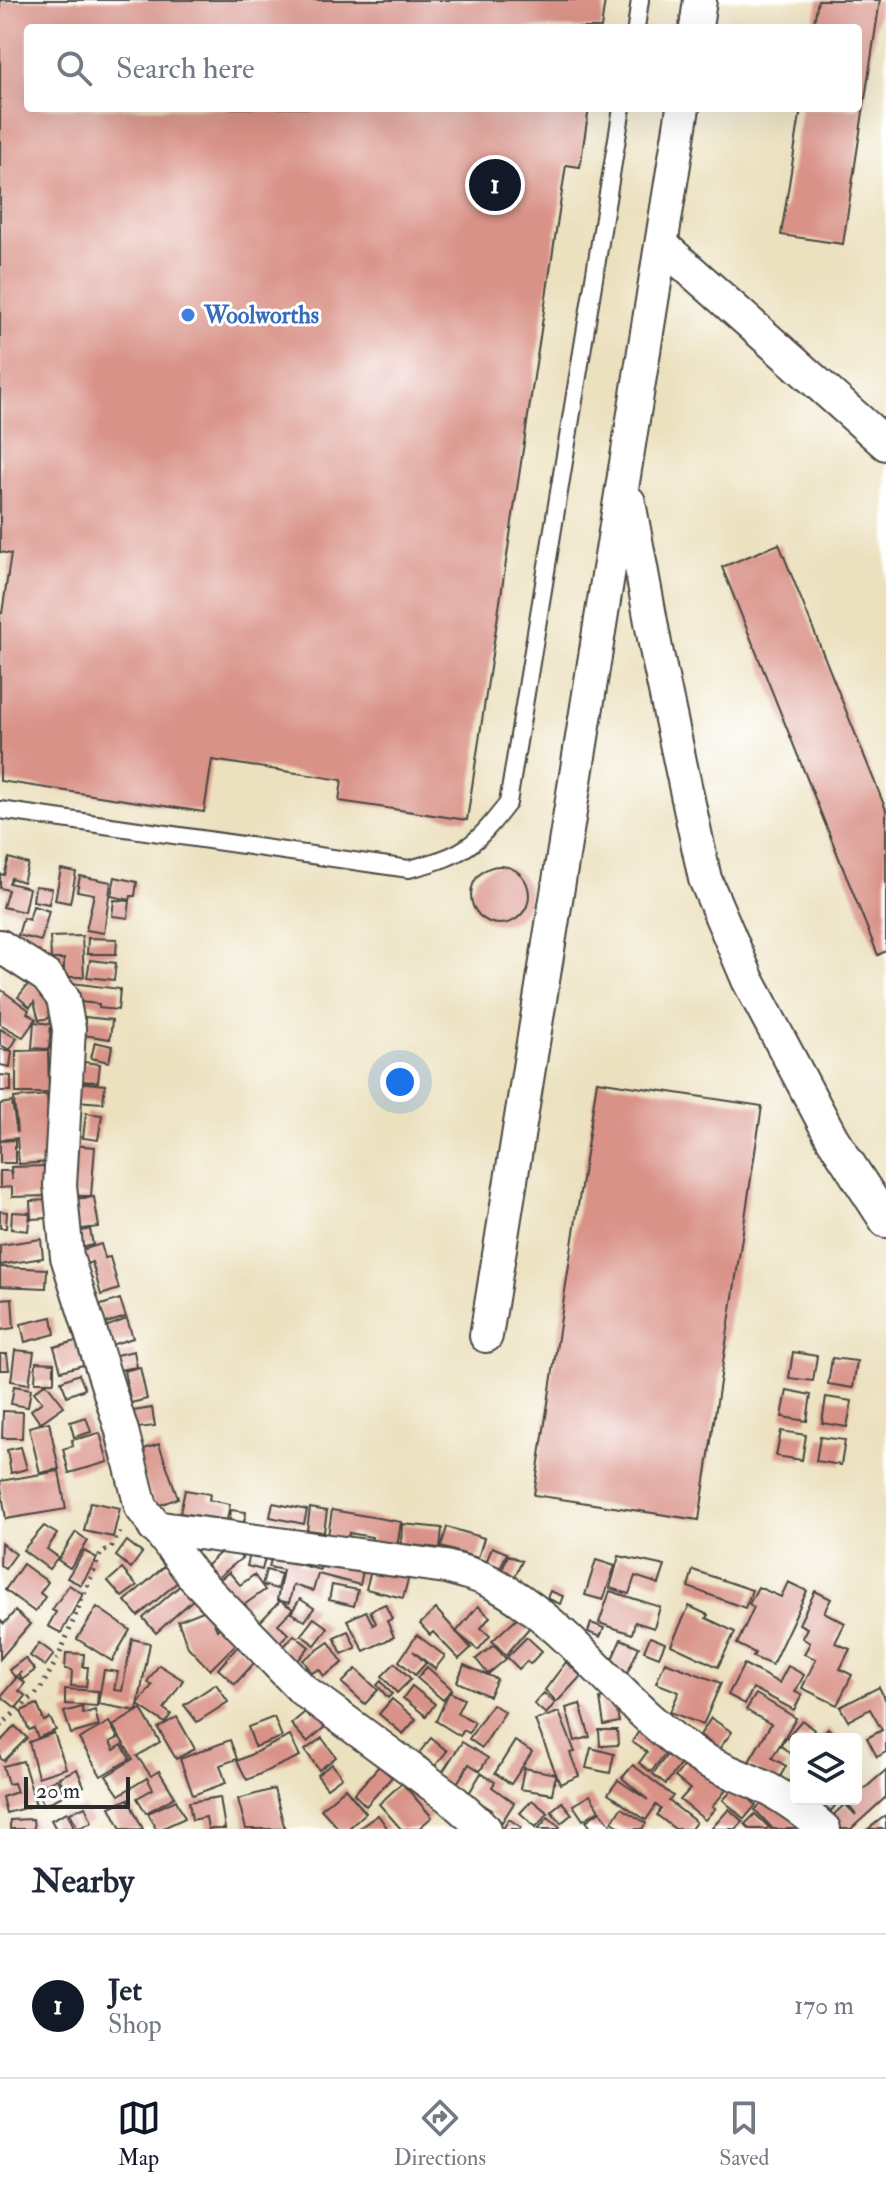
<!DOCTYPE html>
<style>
:root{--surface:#fff;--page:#f6f6f7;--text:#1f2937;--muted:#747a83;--line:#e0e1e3;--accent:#111827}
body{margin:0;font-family:"IM FELL Double Pica",serif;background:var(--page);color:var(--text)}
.controls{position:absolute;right:24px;bottom:24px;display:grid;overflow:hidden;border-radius:8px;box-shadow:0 8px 32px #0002}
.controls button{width:72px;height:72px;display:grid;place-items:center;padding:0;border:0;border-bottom:2px solid var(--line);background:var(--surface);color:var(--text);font:40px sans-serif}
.scale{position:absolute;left:24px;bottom:20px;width:106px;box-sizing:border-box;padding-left:8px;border:4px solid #2b2b2b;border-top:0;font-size:22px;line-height:28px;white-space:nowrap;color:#2b2b2b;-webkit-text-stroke:6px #fff;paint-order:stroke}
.you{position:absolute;left:400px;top:1082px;width:28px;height:28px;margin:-20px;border:6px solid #fff;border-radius:50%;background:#1a73e8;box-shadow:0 0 0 12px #1a73e833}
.badge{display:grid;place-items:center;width:52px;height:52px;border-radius:50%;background:var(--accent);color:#fff;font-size:26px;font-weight:700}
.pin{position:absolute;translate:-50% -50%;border:4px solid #fff;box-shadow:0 2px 8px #0006}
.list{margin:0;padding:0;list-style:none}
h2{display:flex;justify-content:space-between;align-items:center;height:104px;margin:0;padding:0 32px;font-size:34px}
h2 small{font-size:26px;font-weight:400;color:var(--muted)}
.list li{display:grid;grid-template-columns:52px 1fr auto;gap:24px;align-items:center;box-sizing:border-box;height:144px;padding:0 32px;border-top:2px solid var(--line)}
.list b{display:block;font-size:30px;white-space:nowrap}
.list p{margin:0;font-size:26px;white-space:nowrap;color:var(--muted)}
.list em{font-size:26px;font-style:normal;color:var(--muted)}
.icon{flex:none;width:44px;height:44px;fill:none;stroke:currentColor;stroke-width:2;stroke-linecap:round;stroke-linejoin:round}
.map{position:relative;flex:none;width:886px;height:1829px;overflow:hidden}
.search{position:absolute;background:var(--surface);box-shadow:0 8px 32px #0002;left:24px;right:24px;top:24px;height:88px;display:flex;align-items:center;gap:20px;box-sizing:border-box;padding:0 28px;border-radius:8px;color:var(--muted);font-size:30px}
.sheet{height:248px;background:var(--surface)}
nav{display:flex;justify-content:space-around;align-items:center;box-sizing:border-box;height:112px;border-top:2px solid var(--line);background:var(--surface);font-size:22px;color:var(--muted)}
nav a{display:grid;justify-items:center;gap:4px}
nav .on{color:var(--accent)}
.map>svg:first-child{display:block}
.building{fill:#d99287}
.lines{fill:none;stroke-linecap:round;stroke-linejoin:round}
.lane-casing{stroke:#484641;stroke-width:20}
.street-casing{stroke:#484641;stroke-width:36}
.path{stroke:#484641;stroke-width:5;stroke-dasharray:2 6;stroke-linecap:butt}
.lane{stroke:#fff;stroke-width:16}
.street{stroke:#fff;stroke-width:32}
.shop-dot{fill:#3f7fe0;stroke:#fff;stroke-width:3}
.labels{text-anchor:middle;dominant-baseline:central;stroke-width:6;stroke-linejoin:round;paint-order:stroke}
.shop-label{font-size:24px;font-weight:bold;fill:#366cbe;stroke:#fff;text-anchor:start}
</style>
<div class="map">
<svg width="886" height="1829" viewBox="0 0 886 1829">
<rect width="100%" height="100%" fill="#fff"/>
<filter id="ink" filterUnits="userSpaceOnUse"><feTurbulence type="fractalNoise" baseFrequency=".0125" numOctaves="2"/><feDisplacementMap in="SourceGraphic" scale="16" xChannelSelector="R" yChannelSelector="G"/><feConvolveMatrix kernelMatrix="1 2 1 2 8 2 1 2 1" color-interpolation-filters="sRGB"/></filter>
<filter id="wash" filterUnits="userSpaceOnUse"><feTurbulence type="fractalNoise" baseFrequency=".006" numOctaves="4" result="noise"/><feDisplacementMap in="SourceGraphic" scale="32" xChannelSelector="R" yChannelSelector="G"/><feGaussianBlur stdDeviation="1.8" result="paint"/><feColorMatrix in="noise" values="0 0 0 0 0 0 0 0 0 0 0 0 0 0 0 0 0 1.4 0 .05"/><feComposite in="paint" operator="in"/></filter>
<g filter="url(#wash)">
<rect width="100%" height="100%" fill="#ece1bf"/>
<g id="blocks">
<g class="building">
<polygon points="0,0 605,0 601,28 28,28 28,108 589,108 580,167 566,165 467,820 339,801 342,780 212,760 204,812 0,781 0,613 2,613 11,554 0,552"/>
<polygon points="818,0 880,0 843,244 781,235 801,108 858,108 858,28 813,28"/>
<polygon points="779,544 886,810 886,951 878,955 722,567"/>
<polygon points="9,858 28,864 23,882 11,878 9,883 29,888 24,912 3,907 8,890 0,888 0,874 4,875"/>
<circle cx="500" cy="895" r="29"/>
<polygon points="61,869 76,872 70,903 55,900"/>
<polygon points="80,876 111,882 104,933 86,930 94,894 77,891"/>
<polygon points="115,877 137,882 135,896 131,896 130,900 111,896"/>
<polygon points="35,886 52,888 49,904 33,901"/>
<polygon points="114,900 130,901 128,918 112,916"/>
<polygon points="33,906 49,911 41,941 18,935 23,918 29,920"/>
<polygon points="82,936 84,977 64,977 64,959 51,959 50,937"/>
<polygon points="88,938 117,939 116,954 87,954"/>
<polygon points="90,960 116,963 114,980 87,977"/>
<polygon points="30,982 43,991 54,1017 39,1020 34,1002 30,1007 18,997"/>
<polygon points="72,983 120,989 118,1010 99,1008 99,1004 71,1001"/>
<polygon points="0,989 29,1010 27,1013 36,1019 23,1037 0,1024"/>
<polygon points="85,1017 112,1020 110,1039 83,1035"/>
<polygon points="34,1022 51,1024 49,1049 32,1048"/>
<polygon points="0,1029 17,1038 10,1050 0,1045"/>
<polygon points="95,1042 112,1046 109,1062 91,1058"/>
<polygon points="0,1049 12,1051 10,1067 0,1065"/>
<polygon points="48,1050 49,1093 16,1093 16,1051"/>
<polygon points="83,1062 100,1064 98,1082 81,1081"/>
<polygon points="0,1075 11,1076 11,1091 0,1091"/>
<polygon points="597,1081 762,1106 699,1520 534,1495"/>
<polygon points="76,1082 105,1085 103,1103 74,1101"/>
<polygon points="47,1095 51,1162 19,1164 17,1138 0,1140 0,1104 12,1102 17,1133 14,1098"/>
<polygon points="86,1113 102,1115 98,1140 83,1138"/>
<polygon points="15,1140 15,1163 0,1163 0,1141"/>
<polygon points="72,1145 95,1147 91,1196 69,1196"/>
<polygon points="46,1166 47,1196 12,1197 12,1187 0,1188 0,1171 10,1171 12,1180 11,1167"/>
<polygon points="94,1197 99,1227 74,1230 72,1199"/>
<polygon points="49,1200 50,1218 31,1219 30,1201"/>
<polygon points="0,1211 7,1212 6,1228 0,1228"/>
<polygon points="12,1212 30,1213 28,1231 11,1229"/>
<polygon points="90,1229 93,1245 78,1248 74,1233"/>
<polygon points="41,1239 43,1258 0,1265 0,1245"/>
<polygon points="101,1244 105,1258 110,1257 119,1289 101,1295 92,1262 86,1264 82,1250"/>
<polygon points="0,1267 47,1269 46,1288 0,1286"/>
<polygon points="12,1298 14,1328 0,1330 0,1299"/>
<polygon points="120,1299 126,1317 103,1324 98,1306"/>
<polygon points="52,1317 55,1334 25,1342 21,1324"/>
<polygon points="127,1319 133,1338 111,1345 105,1327"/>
<polygon points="83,1339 90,1363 61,1371 54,1347"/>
<polygon points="15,1350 34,1352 29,1384 11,1381"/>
<polygon points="134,1351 137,1367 119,1370 116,1355"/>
<polygon points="793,1352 817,1356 813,1381 789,1378"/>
<polygon points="0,1354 7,1354 9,1370 0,1370"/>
<polygon points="832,1358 857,1361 853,1388 828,1384"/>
<polygon points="36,1362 54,1363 54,1382 35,1382"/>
<polygon points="140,1367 147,1399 131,1403 124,1371"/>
<polygon points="79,1374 85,1389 67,1396 61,1381"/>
<polygon points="46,1383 64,1406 40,1423 31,1410 42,1402 34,1392"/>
<polygon points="14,1386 31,1389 28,1407 11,1404"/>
<polygon points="787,1390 811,1395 807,1421 782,1417"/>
<polygon points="826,1397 852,1401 847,1427 822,1423"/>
<polygon points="152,1408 155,1426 130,1429 127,1412"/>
<polygon points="3,1411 23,1412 22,1438 2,1438"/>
<polygon points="86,1417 91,1432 74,1437 70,1422"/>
<polygon points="49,1422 59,1469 40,1473 29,1427"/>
<polygon points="781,1431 806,1435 802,1460 776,1456"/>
<polygon points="100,1433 108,1462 69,1473 63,1449 73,1446 72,1440"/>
<polygon points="820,1437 845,1440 841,1465 816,1461"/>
<polygon points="159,1444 178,1498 155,1507 135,1452"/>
<polygon points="21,1447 27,1469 11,1473 7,1450"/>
<polygon points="59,1471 66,1509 6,1519 0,1481"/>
<polygon points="185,1490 210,1494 209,1500 230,1504 227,1520 180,1513"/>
<polygon points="90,1502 120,1508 113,1537 84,1531"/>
<polygon points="273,1503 307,1510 304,1524 270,1517"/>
<polygon points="310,1508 327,1511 324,1532 307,1530"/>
<polygon points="231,1510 246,1512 243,1527 229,1525"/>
<polygon points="332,1510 401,1522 397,1547 371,1543 372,1537 349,1533 347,1545 327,1542"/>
<polygon points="402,1524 442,1528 440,1548 401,1544"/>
<polygon points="44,1526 57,1534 47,1549 58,1557 49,1569 23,1550"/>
<polygon points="447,1527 484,1538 478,1558 441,1547"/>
<polygon points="76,1532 88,1541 70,1568 58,1560"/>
<polygon points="127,1541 142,1553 131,1568 116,1556"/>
<polygon points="1,1543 16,1554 5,1569 0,1565"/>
<polygon points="229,1544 242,1558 216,1579 205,1567"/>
<polygon points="492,1547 507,1553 500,1569 486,1563"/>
<polygon points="251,1550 266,1554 262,1570 247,1566"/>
<polygon points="84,1551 97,1558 81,1585 67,1578"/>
<polygon points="273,1551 300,1556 298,1564 320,1570 323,1558 364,1566 360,1585 318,1574 313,1591 293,1585 289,1603 277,1600 283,1570 269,1567"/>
<polygon points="508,1555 522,1561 513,1581 500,1576"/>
<polygon points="619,1556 665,1566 659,1584 635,1576 629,1594 610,1588"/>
<polygon points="596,1560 615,1566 603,1600 585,1595"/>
<polygon points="23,1564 48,1582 40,1593 45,1597 35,1612 5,1590"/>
<polygon points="167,1564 180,1580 138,1616 125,1601"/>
<polygon points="372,1567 409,1576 403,1598 366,1589"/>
<polygon points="122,1569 137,1586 122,1597 108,1581"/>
<polygon points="266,1570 281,1574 277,1589 262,1585"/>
<polygon points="693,1570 752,1590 745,1608 688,1587"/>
<polygon points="229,1572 240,1585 254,1575 265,1590 238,1609 214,1584"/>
<polygon points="788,1582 807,1591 772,1665 753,1657 755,1653 737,1644 754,1607 749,1604 758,1587 781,1597"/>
<polygon points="183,1583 196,1597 156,1633 143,1618"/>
<polygon points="69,1585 83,1594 61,1633 48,1626 56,1612 52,1610"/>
<polygon points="332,1585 358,1590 354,1606 329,1600"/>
<polygon points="550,1591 563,1596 560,1604 547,1598"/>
<polygon points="610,1591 660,1607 654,1628 635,1622 632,1634 599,1623"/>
<polygon points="815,1591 831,1599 824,1612 845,1623 835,1643 850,1649 840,1669 852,1675 837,1705 802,1688 816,1659 804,1654 810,1643 802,1638 807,1628 799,1624"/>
<polygon points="300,1599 314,1608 305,1621 291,1613"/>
<polygon points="280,1601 293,1609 278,1624 288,1634 276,1646 256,1626"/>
<polygon points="385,1604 392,1619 387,1621 394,1637 364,1651 347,1620 366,1611 373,1625 376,1623 370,1611"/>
<polygon points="478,1606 490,1617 481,1628 490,1636 478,1650 456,1632"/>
<polygon points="689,1606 708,1615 706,1618 735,1632 718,1667 671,1645"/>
<polygon points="97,1607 130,1630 112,1661 77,1639"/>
<polygon points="208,1609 217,1630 224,1623 240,1640 210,1670 188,1647 178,1621"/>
<polygon points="436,1609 471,1648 459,1659 433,1632 430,1635 420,1624"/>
<polygon points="15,1611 30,1624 0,1659 0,1620 4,1624"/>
<polygon points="519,1616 530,1627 506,1655 492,1641"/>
<polygon points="314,1618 328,1628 315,1645 301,1635"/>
<polygon points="591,1623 604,1628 600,1637 588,1632"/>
<polygon points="348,1631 356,1648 342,1654 334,1637"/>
<polygon points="294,1635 309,1647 296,1663 281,1650"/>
<polygon points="417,1635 445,1656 435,1669 413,1651 426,1663 415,1675 399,1661"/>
<polygon points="527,1637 542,1651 530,1664 527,1661 519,1669 507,1657"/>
<polygon points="650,1637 665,1643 659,1657 644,1651"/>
<polygon points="132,1639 150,1643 137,1711 98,1704 104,1670 118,1672 114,1690 122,1691"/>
<polygon points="621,1639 639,1647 627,1674 609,1666"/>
<polygon points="329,1642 343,1663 324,1676 319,1669 312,1673 303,1660"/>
<polygon points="39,1643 54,1654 45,1666 30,1656"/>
<polygon points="494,1645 506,1659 488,1674 476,1659"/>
<polygon points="238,1646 255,1662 235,1684 218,1669"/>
<polygon points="66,1653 84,1654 83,1667 88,1667 86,1687 71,1686 72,1670 65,1669"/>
<polygon points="25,1658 35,1670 22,1680 19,1674 21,1672 15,1677 9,1670"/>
<polygon points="566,1662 581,1676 557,1702 545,1690"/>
<polygon points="665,1662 721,1683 703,1725 670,1712 679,1692 656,1683"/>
<polygon points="395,1663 411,1679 397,1693 382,1676"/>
<polygon points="744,1664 779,1683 788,1666 804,1675 795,1692 802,1695 794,1710 753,1688 745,1704 728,1695"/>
<polygon points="159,1665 183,1680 164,1709 171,1714 165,1723 138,1705 152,1685 147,1682"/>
<polygon points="464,1665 497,1679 489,1696 457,1682"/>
<polygon points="427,1667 452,1689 443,1700 417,1678"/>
<polygon points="356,1669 378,1690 365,1704 342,1683"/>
<polygon points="17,1677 25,1683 19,1691 26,1696 16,1708 1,1696"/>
<polygon points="381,1681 392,1694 388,1698 377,1685"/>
<polygon points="216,1684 228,1702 197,1722 184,1705"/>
<polygon points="412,1686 435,1704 426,1716 403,1698"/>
<polygon points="879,1687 886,1701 886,1752 877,1757 867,1738 882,1730 870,1709 848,1721 840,1707"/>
<polygon points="65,1689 98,1691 97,1706 65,1704"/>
<polygon points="449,1692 464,1699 457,1713 475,1722 469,1733 464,1730 460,1736 436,1721"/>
<polygon points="544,1693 555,1703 546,1714 534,1704"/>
<polygon points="756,1694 796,1718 772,1758 786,1766 777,1782 747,1765 771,1724 746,1710"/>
<polygon points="614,1696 619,1722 604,1725 600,1699"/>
<polygon points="392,1699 416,1719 403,1734 379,1714"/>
<polygon points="37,1704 44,1721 50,1718 56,1730 38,1738 34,1728 29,1730 21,1711"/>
<polygon points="492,1704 505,1712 482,1748 469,1739"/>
<polygon points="580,1704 590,1737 575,1741 566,1708"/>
<polygon points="82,1707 83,1714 95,1710 99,1726 71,1734 64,1712"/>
<polygon points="320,1707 332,1721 307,1742 291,1724 305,1712 309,1717"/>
<polygon points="141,1709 160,1742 137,1756 151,1776 159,1771 175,1797 146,1813 137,1798 153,1789 147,1778 119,1795 106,1776 133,1759 113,1726"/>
<polygon points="559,1712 575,1752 570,1753 579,1776 560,1784 535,1720"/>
<polygon points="177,1717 195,1749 176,1759 158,1728"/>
<polygon points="274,1717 282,1737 255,1747 248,1727"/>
<polygon points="711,1718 732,1732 719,1749 700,1735"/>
<polygon points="802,1720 814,1730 807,1739 796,1739 796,1753 793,1756 780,1745"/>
<polygon points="109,1722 118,1738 110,1742 114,1750 122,1745 130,1759 101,1776 79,1739"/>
<polygon points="15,1726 27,1738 4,1761 0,1758 0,1742"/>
<polygon points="641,1728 670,1747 651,1772 639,1763 647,1752 632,1742"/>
<polygon points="828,1728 840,1739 818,1739"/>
<polygon points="599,1730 617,1730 618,1745 600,1746"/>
<polygon points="54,1733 66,1768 38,1777 29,1742"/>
<polygon points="290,1736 300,1756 247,1780 237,1761"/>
<polygon points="322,1738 336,1757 319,1770 305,1750"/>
<polygon points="431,1738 447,1751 435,1766 419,1753"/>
<polygon points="230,1740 237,1759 220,1765 226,1783 193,1795 180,1759"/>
<polygon points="515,1741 532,1752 511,1784 495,1773"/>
<polygon points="462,1742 488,1758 480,1771 469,1764 454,1788 438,1779"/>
<polygon points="591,1748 614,1754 610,1773 586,1768"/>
<polygon points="671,1749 685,1758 666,1784 653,1774"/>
<polygon points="689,1759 710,1782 719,1772 732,1783 712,1807 715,1809 705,1820 680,1800 690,1789 675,1777"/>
<polygon points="23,1761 36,1805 6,1813 2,1797 17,1792 14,1783 8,1784 3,1766"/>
<polygon points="332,1764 342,1777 327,1788 317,1775"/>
<polygon points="633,1765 673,1796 669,1801 696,1822 691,1829 675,1829 657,1815 661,1809 656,1805 646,1820 608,1794 618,1780 648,1800 622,1778"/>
<polygon points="379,1766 392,1777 366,1806 354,1794"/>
<polygon points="524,1768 556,1774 552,1794 520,1789"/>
<polygon points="77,1769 84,1786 66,1794 59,1777"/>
<polygon points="886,1770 886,1797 851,1829 835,1829 827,1821 845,1804 856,1815 847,1804"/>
<polygon points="481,1773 495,1782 492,1787 514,1803 502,1822 490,1813 492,1810 468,1795"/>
<polygon points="57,1779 65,1795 44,1805 36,1789"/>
<polygon points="402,1783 432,1817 418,1829 401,1829 379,1804"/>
<polygon points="736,1786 756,1805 744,1819 723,1800"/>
<polygon points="345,1788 366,1813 348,1829 339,1829 321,1809"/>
<polygon points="274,1789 285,1829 246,1829 238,1799"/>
<polygon points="590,1795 599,1810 583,1820 573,1805"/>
<polygon points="220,1797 225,1829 208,1829 206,1817 192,1820 189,1802"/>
<polygon points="768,1797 802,1829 771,1829 772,1828 755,1810"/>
<polygon points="128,1799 143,1829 121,1829 110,1807"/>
<polygon points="816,1799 840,1799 831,1811"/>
<polygon points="176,1800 185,1818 161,1829 156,1829 148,1813"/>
<polygon points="532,1800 548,1813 536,1827 520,1813"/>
<polygon points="562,1802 572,1814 561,1823 551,1811"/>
<polygon points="85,1806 92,1822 78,1828 70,1813"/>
<polygon points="621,1808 646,1823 642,1829 624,1829 612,1822"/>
<polygon points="729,1809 743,1822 736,1829 711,1829"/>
<polygon points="600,1811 612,1826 608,1829 592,1829 586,1821"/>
<polygon points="67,1812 74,1827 56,1829 51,1820"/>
<polygon points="755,1814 769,1827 767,1829 750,1829 745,1824"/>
<polygon points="378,1815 388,1829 358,1829"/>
<polygon points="886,1815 886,1829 868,1829"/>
<polygon points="548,1817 560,1827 558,1829 538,1829"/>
<polygon points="33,1819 34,1829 10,1829 10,1820"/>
<polygon points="509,1819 521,1827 520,1829 503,1829"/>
</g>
</g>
</g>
<g filter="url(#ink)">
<use href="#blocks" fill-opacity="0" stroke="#484641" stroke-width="2"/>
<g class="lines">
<defs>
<g id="lane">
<polyline points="636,28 640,0"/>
<path d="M 0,810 L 409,869 C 464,855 474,847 508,803 L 622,108"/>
</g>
<g id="street">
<polyline points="696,28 700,0"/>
<polyline points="662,245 886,444"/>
<polyline points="629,502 656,649 705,879 748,980 832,1138 886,1221"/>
<polyline points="0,946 47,977 63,998 69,1029 60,1185 67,1257 122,1431 141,1507 194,1577 303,1690 449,1797 485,1829"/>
<polyline points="486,1336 683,108"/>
<path d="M 154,1527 L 446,1567 C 459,1571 474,1574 487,1580 C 570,1621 620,1707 698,1756 C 720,1770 746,1777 770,1790 C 790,1801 807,1814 824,1829"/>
</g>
</defs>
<use href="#lane" class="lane-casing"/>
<use href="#street" class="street-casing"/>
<polyline class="path" points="0,1726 39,1691 58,1658 101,1553 111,1548 120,1532"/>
<use href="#lane" class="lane"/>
<use href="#street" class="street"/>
</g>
</g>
<circle class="shop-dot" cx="188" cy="315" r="8"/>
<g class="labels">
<g class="shop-label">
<text x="204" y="315">Woolworths</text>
</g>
</g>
</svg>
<div class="controls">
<button><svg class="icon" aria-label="layers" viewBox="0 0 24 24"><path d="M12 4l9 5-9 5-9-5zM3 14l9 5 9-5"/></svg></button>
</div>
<div class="scale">20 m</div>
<div class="you"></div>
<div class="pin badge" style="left:495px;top:185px">1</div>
<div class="search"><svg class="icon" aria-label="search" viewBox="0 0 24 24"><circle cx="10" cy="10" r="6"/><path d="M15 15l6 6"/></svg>Search here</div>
</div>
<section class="sheet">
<h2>Nearby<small></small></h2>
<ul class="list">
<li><span class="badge">1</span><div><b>Jet</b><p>Shop</p></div><em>170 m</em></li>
</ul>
</section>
<nav>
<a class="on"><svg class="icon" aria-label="map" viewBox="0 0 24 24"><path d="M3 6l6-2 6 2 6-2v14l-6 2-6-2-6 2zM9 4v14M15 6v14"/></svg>Map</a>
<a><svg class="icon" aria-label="directions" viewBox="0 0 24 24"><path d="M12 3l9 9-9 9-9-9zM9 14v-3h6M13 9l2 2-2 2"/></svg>Directions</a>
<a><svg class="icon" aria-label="saved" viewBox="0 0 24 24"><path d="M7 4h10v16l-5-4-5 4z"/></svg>Saved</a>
</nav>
